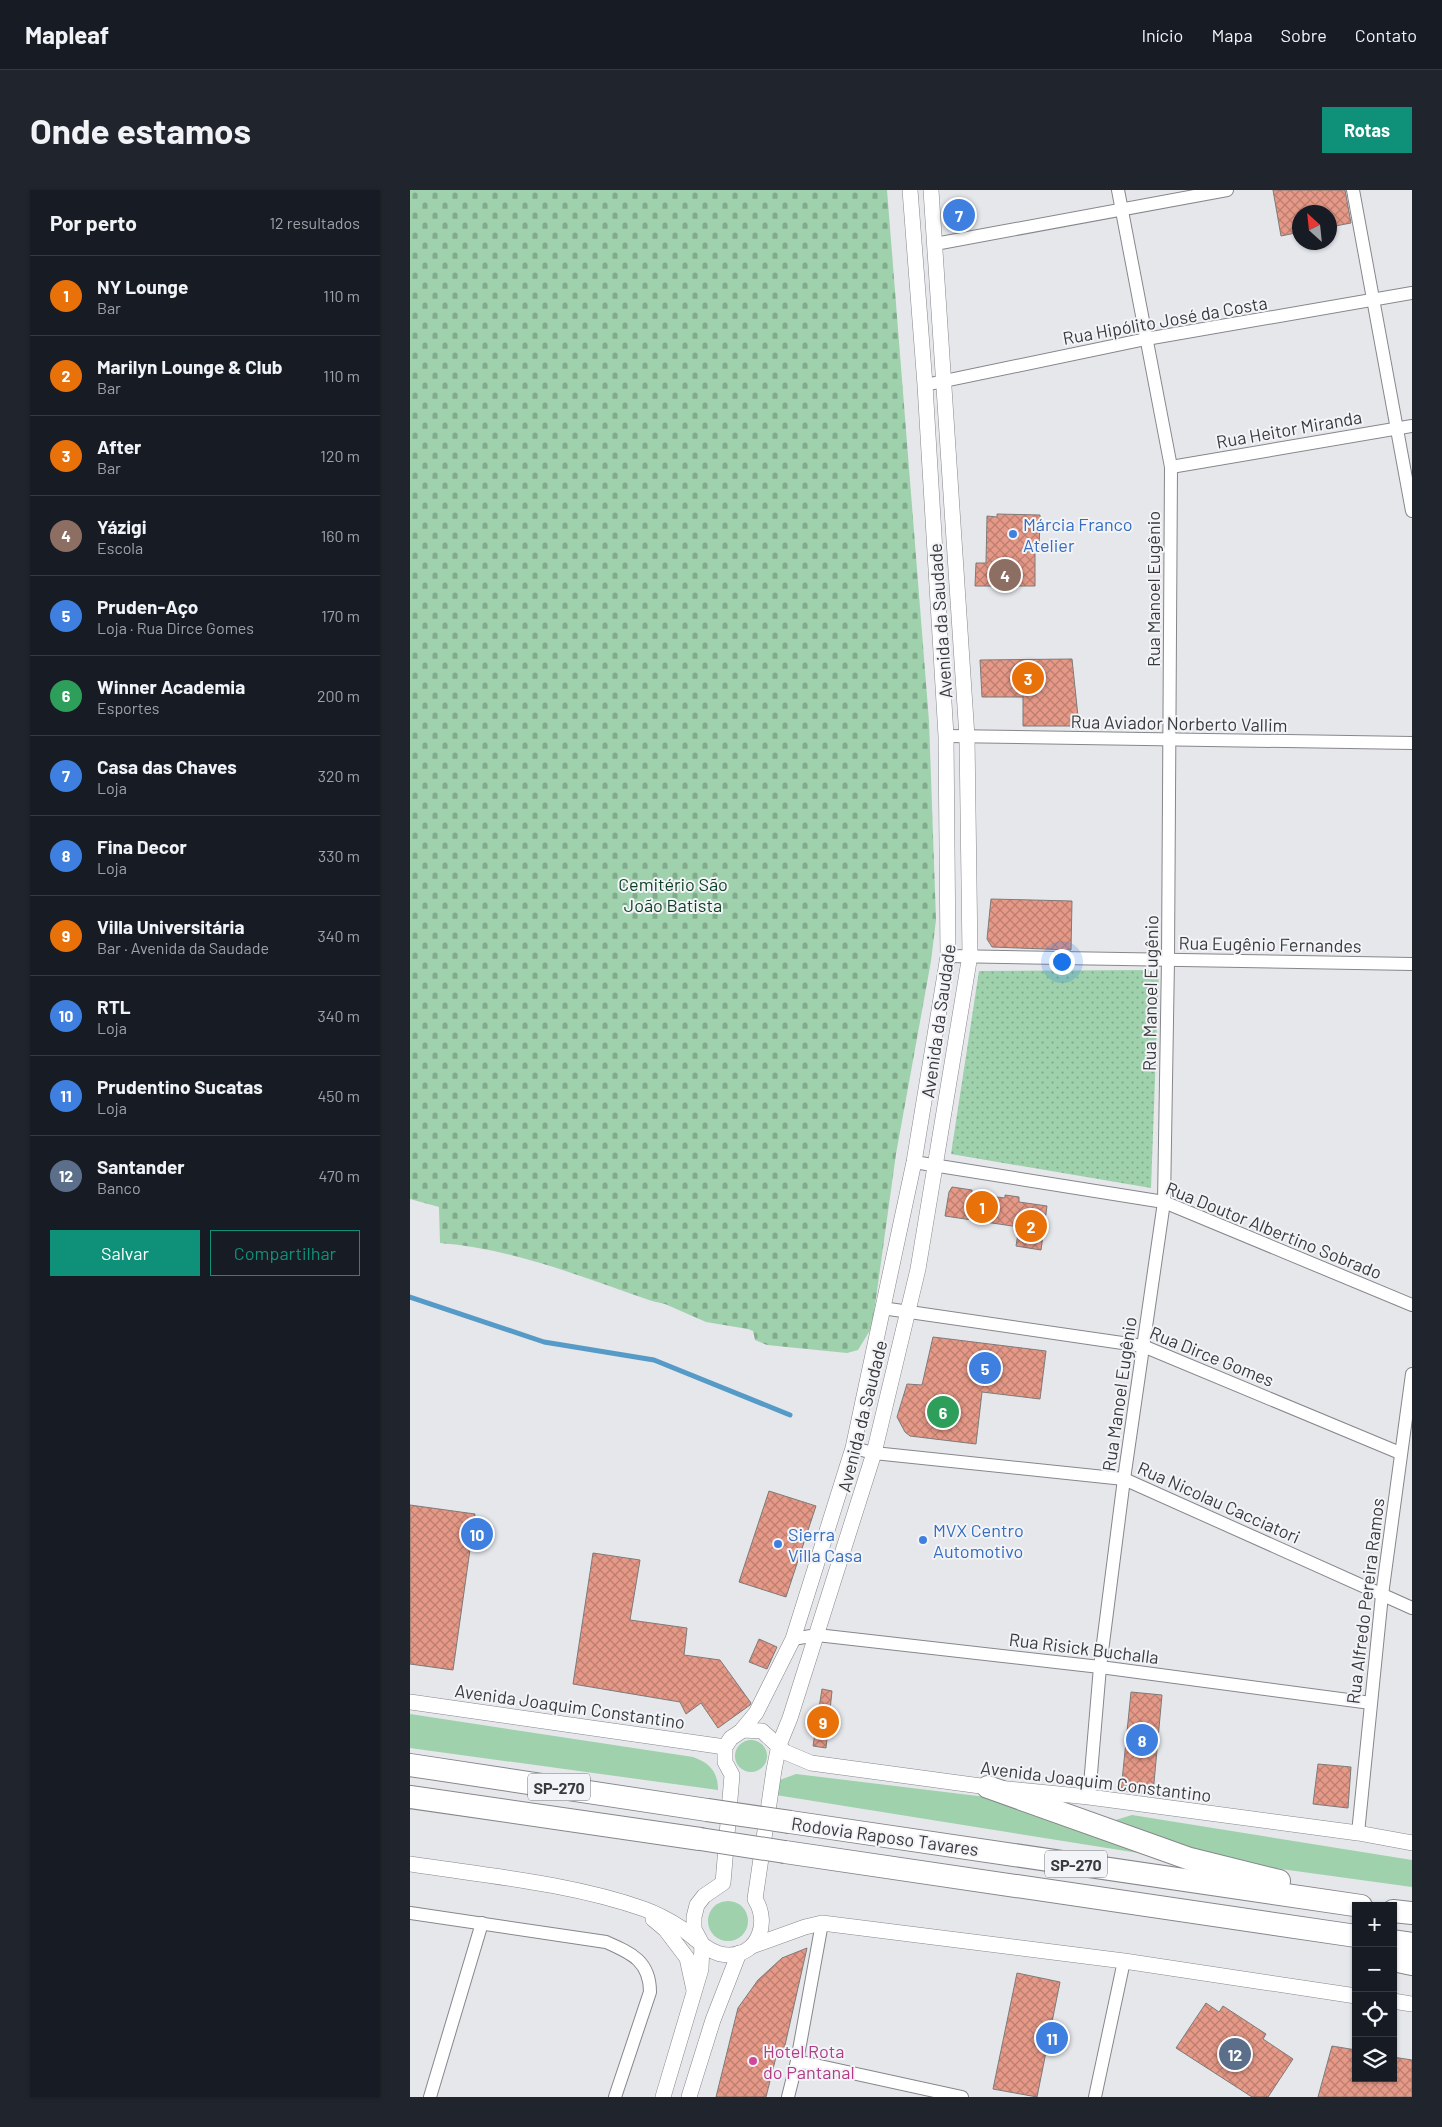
<!DOCTYPE html>
<html lang="pt">
<meta charset="utf-8">
<style>
:root{--surface:#171b24;--page:#20242c;--text:#f1f3f6;--muted:#9ea1a6;--line:#363941;--accent:#0f9179}
body{margin:0;font-family:Barlow,sans-serif;background:var(--page);color:var(--text)}
.controls{position:absolute;right:15px;bottom:15px;display:grid;overflow:hidden;border-radius:0px;box-shadow:0 1px 4px #0004}
.controls button{width:45px;height:45px;display:grid;place-items:center;padding:0;border:0;border-bottom:1px solid var(--line);background:var(--surface);color:var(--text);font:25px sans-serif}
.compass{position:absolute;left:882px;top:15px;width:45px;height:45px;border-radius:50%;background:var(--surface);box-shadow:0 1px 4px #0004;rotate:333deg}
.you{position:absolute;left:651px;top:771px;width:18px;height:18px;margin:-12px;border:4px solid #fff;border-radius:50%;background:#1a73e8;box-shadow:0 0 0 8px #1a73e833}
.badge{display:grid;place-items:center;width:32px;height:32px;border-radius:50%;background:var(--accent);color:#fff;font-size:16px;font-weight:700}
.pin{position:absolute;translate:-50% -50%;border:2px solid #fff;box-shadow:0 1px 5px #0006}
.list{margin:0;padding:0;list-style:none}
h2{display:flex;justify-content:space-between;align-items:center;height:65px;margin:0;padding:0 20px;font-size:21px}
h2 small{font-size:16px;font-weight:400;color:var(--muted)}
.list li{display:grid;grid-template-columns:32px 1fr auto;gap:15px;align-items:center;box-sizing:border-box;height:80px;padding:0 20px;border-top:1px solid var(--line)}
.list b{display:block;font-size:19px;white-space:nowrap}
.list p{margin:0;font-size:16px;white-space:nowrap;color:var(--muted)}
.list em{font-size:16px;font-style:normal;color:var(--muted)}
.actions{display:flex;gap:10px;padding:15px 20px}
.actions a{flex:1;padding:11px 0;border:1px solid var(--accent);border-radius:0px;text-align:center;font-size:18px;color:var(--accent)}
.actions .main{background:var(--accent);color:#fff}
.icon{flex:none;width:28px;height:28px;fill:none;stroke:currentColor;stroke-width:2;stroke-linecap:round;stroke-linejoin:round}
.map{position:relative;flex:none;width:1002px;height:1907px;overflow:hidden;border-radius:0px}
header{display:flex;align-items:center;gap:30px;box-sizing:border-box;height:70px;padding:0 25px;background:var(--surface);border-bottom:1px solid var(--line)}
header strong{font-size:24px}
nav{display:flex;gap:28px;margin-inline-start:auto;font-size:18px}
.intro{display:flex;align-items:center;justify-content:space-between;box-sizing:border-box;height:120px;padding:0 30px}
h1{margin:0;font-size:35px}
.button{padding:12px 22px;border-radius:0px;background:var(--accent);color:#fff;font-size:18px;font-weight:700}
main{display:flex;gap:30px;padding:0 30px}
aside{flex:1;background:var(--surface);border-radius:0px;box-shadow:0 1px 4px #0004}
.map>svg:first-child{display:block}
.grass{fill:#9ed1ac}
.cemetery{fill:url(#cemetery-stones)}
.park{fill:url(#park-dots)}
.lines{fill:none;stroke-linecap:round;stroke-linejoin:round}
.stream{stroke:#569ac7;stroke-width:5}
.building{fill:url(#building-cross-hatch);stroke:#7e7a79}
.minor-casing{stroke:#86878b;stroke-width:14}
.tertiary-casing{stroke:#86878b;stroke-width:16}
.motorway-casing{stroke:#86878b;stroke-width:24}
.minor{stroke:#fff;stroke-width:12}
.tertiary{stroke:#fff;stroke-width:15}
.motorway{stroke:#fff;stroke-width:22}
.motorway-bridge-casing{stroke:#86878b;stroke-width:24;stroke-linecap:butt}
.motorway-bridge{stroke:#fff;stroke-width:22}
.shop-dot{fill:#3f7fe0;stroke:#f3f4f8;stroke-width:2}
.hotel-dot{fill:#d1479c;stroke:#f3f4f8;stroke-width:2}
.labels{text-anchor:middle;dominant-baseline:central;stroke-width:4;stroke-linejoin:round;paint-order:stroke}
.shield{fill:#f3f4f8;stroke:#717274;stroke-width:1}
.shield-label{font-size:16px;font-weight:bold;fill:#393a3c}
.street-label{font-size:18px;fill:#393a3c;stroke:#f3f4f8}
.shop-label{font-size:18px;fill:#366cbe;stroke:#f3f4f8;text-anchor:start}
.park-label{font-size:18px;fill:#093f20;stroke:#f3f4f8}
.hotel-label{font-size:18px;fill:#b23c85;stroke:#f3f4f8;text-anchor:start}
</style>
<header>
<strong>Mapleaf</strong>
<nav><a>Início</a><a>Mapa</a><a>Sobre</a><a>Contato</a></nav>
</header>
<div class="intro"><h1>Onde estamos</h1><a class="button">Rotas</a></div>
<main>
<aside>
<h2>Por perto<small>12 resultados</small></h2>
<ul class="list">
<li><span class="badge" style="background:#e8710a">1</span><div><b>NY Lounge</b><p>Bar</p></div><em>110 m</em></li>
<li><span class="badge" style="background:#e8710a">2</span><div><b>Marilyn Lounge &amp; Club</b><p>Bar</p></div><em>110 m</em></li>
<li><span class="badge" style="background:#e8710a">3</span><div><b>After</b><p>Bar</p></div><em>120 m</em></li>
<li><span class="badge" style="background:#8d6e63">4</span><div><b>Yázigi</b><p>Escola</p></div><em>160 m</em></li>
<li><span class="badge" style="background:#3f7fe0">5</span><div><b>Pruden-Aço</b><p>Loja · Rua Dirce Gomes</p></div><em>170 m</em></li>
<li><span class="badge" style="background:#2e9e5b">6</span><div><b>Winner Academia</b><p>Esportes</p></div><em>200 m</em></li>
<li><span class="badge" style="background:#3f7fe0">7</span><div><b>Casa das Chaves</b><p>Loja</p></div><em>320 m</em></li>
<li><span class="badge" style="background:#3f7fe0">8</span><div><b>Fina Decor</b><p>Loja</p></div><em>330 m</em></li>
<li><span class="badge" style="background:#e8710a">9</span><div><b>Villa Universitária</b><p>Bar · Avenida da Saudade</p></div><em>340 m</em></li>
<li><span class="badge" style="background:#3f7fe0">10</span><div><b>RTL</b><p>Loja</p></div><em>340 m</em></li>
<li><span class="badge" style="background:#3f7fe0">11</span><div><b>Prudentino Sucatas</b><p>Loja</p></div><em>450 m</em></li>
<li><span class="badge" style="background:#5c6f8a">12</span><div><b>Santander</b><p>Banco</p></div><em>470 m</em></li>
</ul>
<div class="actions"><a class="main">Salvar</a><a>Compartilhar</a></div>
</aside>
<div class="map">
<svg width="1002" height="1907" viewBox="0 0 1002 1907">
<defs>
<pattern id="cemetery-stones" width="16" height="16" patternUnits="userSpaceOnUse" patternTransform="scale(1.25)"><rect width="16" height="16" fill="#9ed1ac"/><path d="M2 7V4a2 2 0 0 1 4 0v3zM10 15v-3a2 2 0 0 1 4 0v3z" fill="#82ab8d"/></pattern>
<pattern id="park-dots" width="8" height="8" patternUnits="userSpaceOnUse" patternTransform="scale(1.25)"><rect width="8" height="8" fill="#9ed1ac"/><path d="M2 2h.1M6 6h.1" fill="none" stroke="#82ab8d" stroke-width="1.8" stroke-linecap="round"/></pattern>
<pattern id="building-cross-hatch" width="8" height="8" patternUnits="userSpaceOnUse" patternTransform="scale(1.25)"><rect width="8" height="8" fill="#e69987"/><path d="M0 0l8 8M0 8l8-8" fill="none" stroke="#bb7e70"/></pattern>
</defs>
<rect width="100%" height="100%" fill="#e5e7eb"/>
<g class="grass">
<path d="M 0,1524 L 283,1567 C 300,1573 308,1582 308,1600 L 0,1558 Z"/>
<circle cx="341" cy="1566" r="16"/>
<polygon points="386,1584 576,1607 760,1668 366,1605 367,1591"/>
<polygon points="722,1625 1002,1670 1002,1697 856,1677 783,1659 699,1632"/>
<circle cx="318" cy="1731" r="20"/>
</g>
<path class="cemetery" d="M 0,0 L 477,0 L 519,531 L 526,730 L 521,771 L 486,964 L 462,1137 L 448,1160 L 437,1163 L 357,1155 L 345,1150 L 343,1141 L 338,1139 L 296,1132 L 255,1114 L 242,1111 C 172,1087 104,1059 30,1053 L 29,1017 L 0,1009 Z"/>
<polygon class="park" points="749,780 741,998 541,964 569,781"/>
<g class="lines">
<polyline class="stream" points="0,1107 134,1152 244,1170 380,1225"/>
</g>
<g class="building">
<polygon points="863,0 935,0 941,33 920,37 920,22 890,22 890,42 871,46"/>
<polygon points="553,11 557,38 545,40 541,12"/>
<polygon points="587,324 630,325 629,362 625,362 625,396 565,396 566,373 576,373 577,326 587,327"/>
<polygon points="662,469 669,536 613,536 613,507 572,507 570,470"/>
<polygon points="581,709 662,711 661,760 582,757 577,749"/>
<polygon points="542,997 562,1000 562,1004 595,1008 595,1005 609,1007 609,1012 637,1016 631,1060 606,1056 609,1037 535,1026 539,1002"/>
<polygon points="523,1147 636,1161 630,1209 572,1202 566,1254 500,1246 495,1242 487,1227 497,1194 512,1195"/>
<polygon points="359,1301 406,1316 376,1407 329,1392"/>
<polygon points="0,1315 65,1324 43,1480 0,1474"/>
<polygon points="183,1363 230,1370 220,1430 277,1438 274,1465 310,1470 341,1513 340,1515 308,1538 291,1513 276,1524 270,1512 163,1494"/>
<polygon points="349,1449 367,1457 357,1479 339,1472"/>
<polygon points="412,1499 422,1501 416,1558 403,1556"/>
<polygon points="721,1502 752,1505 743,1604 711,1601"/>
<polygon points="908,1574 941,1577 938,1618 903,1614"/>
<polygon points="397,1758 373,1864 367,1863 356,1907 306,1907 328,1818 348,1790 372,1768"/>
<polygon points="607,1783 650,1792 627,1907 583,1899"/>
<polygon points="796,1813 809,1822 813,1816 856,1844 853,1849 883,1869 858,1907 842,1907 766,1858"/>
<polygon points="922,1856 946,1860 946,1888 983,1888 983,1867 1002,1870 1002,1907 908,1907"/>
</g>
<g class="lines">
<defs>
<g id="minor">
<polyline points="943,0 1002,321"/>
<polyline points="525,54 817,0"/>
<polyline points="515,195 736,149 1002,103"/>
<polyline points="761,277 1002,236"/>
<polyline points="536,546 1002,553"/>
<polyline points="538,766 1002,774"/>
<polyline points="504,972 754,1012 1002,1115"/>
<polyline points="472,1118 733,1156 990,1263"/>
<polyline points="443,1258 464,1263 714,1289 1002,1418"/>
<polyline points="383,1449 407,1445 690,1477 961,1513"/>
<polyline points="679,1607 690,1477 714,1289 754,1012 758,770 761,277 708,0"/>
<polyline points="948,1643 972,1405 1002,1184"/>
<path d="M 0,1723 L 196,1752 C 221,1763 240,1771 240,1802 L 205,1907"/>
<polyline points="387,1871 552,1907"/>
<polyline points="20,1907 72,1733"/>
<polyline points="378,1907 387,1871 412,1733"/>
<polyline points="685,1907 714,1771"/>
</g>
<g id="tertiary">
<polyline points="0,1512 315,1557"/>
<polyline points="331,1541 346,1523 383,1449 443,1258 504,972 538,766 536,546 515,195 500,0"/>
<path d="M 0,1674 C 78,1686 159,1693 234,1719 C 248,1724 259,1730 271,1738 C 286,1748 300,1766 320,1765 C 350,1763 359,1732 345,1709 L 364,1580 L 369,1555 L 380,1528 L 464,1263 L 508,1079 L 560,765 L 557,547 L 521,0"/>
<polyline points="243,1729 255,1739 277,1768 284,1800"/>
<polyline points="342,1756 395,1737 412,1733 714,1771 946,1806"/>
<polyline points="983,1811 1002,1814"/>
<polyline points="253,1907 291,1779 292,1754 284,1739 284,1727 287,1715 294,1706 313,1693 322,1585 315,1572 315,1557 321,1548 333,1540 352,1541 375,1562 401,1573 578,1597 679,1607 948,1643 1002,1653"/>
<polyline points="279,1907 303,1830 329,1763"/>
</g>
<g id="motorway">
<polyline points="0,1575 297,1620"/>
<polyline points="578,1597 780,1669 869,1691"/>
<polyline points="0,1607 290,1649"/>
<polyline points="380,1632 951,1716"/>
<polyline points="375,1662 946,1746"/>
<polyline points="983,1721 1002,1723"/>
<polyline points="983,1751 1002,1754"/>
<polyline points="983,1770 1002,1774"/>
</g>
</defs>
<use href="#minor" class="minor-casing"/>
<use href="#tertiary" class="tertiary-casing"/>
<use href="#motorway" class="motorway-casing"/>
<use href="#minor" class="minor"/>
<use href="#tertiary" class="tertiary"/>
<use href="#motorway" class="motorway"/>
<defs>
<g id="motorway-bridge">
<polyline points="297,1620 380,1632"/>
<polyline points="290,1649 375,1662"/>
</g>
</defs>
<use href="#motorway-bridge" class="motorway-bridge-casing"/>
<use href="#motorway-bridge" class="motorway-bridge"/>
</g>
<g class="shop-dot">
<circle cx="603" cy="344" r="5"/>
<circle cx="513" cy="1350" r="5"/>
<circle cx="368" cy="1354" r="5"/>
</g>
<circle class="hotel-dot" cx="343" cy="1871" r="5"/>
<g class="labels">
<g class="shield">
<rect x="118" y="1583.5" width="62" height="27" rx="4"/>
<rect x="635" y="1660.5" width="62" height="27" rx="4"/>
</g>
<g class="shield-label">
<text x="149" y="1597">SP-270</text>
<text x="666" y="1674">SP-270</text>
</g>
<g class="street-label">
<text transform="translate(755 130) rotate(-10)">Rua Hipólito José da Costa</text>
<text transform="translate(879 239) rotate(-10)">Rua Heitor Miranda</text>
<text transform="translate(743 399) rotate(-90)">Rua Manoel Eugênio</text>
<text transform="translate(530 431) rotate(-94)">Avenida da Saudade</text>
<text transform="translate(769 533) rotate(1)">Rua Aviador Norberto Vallim</text>
<text transform="translate(860 754) rotate(1)">Rua Eugênio Fernandes</text>
<text transform="translate(740 803) rotate(-89)">Rua Manoel Eugênio</text>
<text transform="translate(528 831) rotate(-82)">Avenida da Saudade</text>
<text transform="translate(864 1040) rotate(22)">Rua Doutor Albertino Sobrado</text>
<text transform="translate(802 1166) rotate(22)">Rua Dirce Gomes</text>
<text transform="translate(709 1204) rotate(-82)">Rua Manoel Eugênio</text>
<text transform="translate(452 1226) rotate(-76)">Avenida da Saudade</text>
<text transform="translate(809 1312) rotate(24)">Rua Nicolau Cacciatori</text>
<text transform="translate(955 1411) rotate(-83)">Rua Alfredo Pereira Ramos</text>
<text transform="translate(674 1458) rotate(7)">Rua Risick Buchalla</text>
<text transform="translate(160 1516) rotate(8)">Avenida Joaquim Constantino</text>
<text transform="translate(686 1591) rotate(7)">Avenida Joaquim Constantino</text>
<text transform="translate(475 1646) rotate(8)">Rodovia Raposo Tavares</text>
</g>
<g class="shop-label">
<text x="613" y="334">Márcia Franco<tspan x="613" dy="21">Atelier</tspan></text>
<text x="523" y="1340">MVX Centro<tspan x="523" dy="21">Automotivo</tspan></text>
<text x="378" y="1344">Sierra<tspan x="378" dy="21">Villa Casa</tspan></text>
</g>
<g class="park-label">
<text x="263" y="694">Cemitério São<tspan x="263" dy="21">João Batista</tspan></text>
</g>
<g class="hotel-label">
<text x="353" y="1861">Hotel Rota<tspan x="353" dy="21">do Pantanal</tspan></text>
</g>
</g>
</svg>
<div class="controls">
<button>+</button>
<button>−</button>
<button><svg class="icon" aria-label="locate" viewBox="0 0 24 24"><circle cx="12" cy="12" r="6"/><path d="M12 2v4M12 18v4M2 12h4M18 12h4"/></svg></button>
<button><svg class="icon" aria-label="layers" viewBox="0 0 24 24"><path d="M12 4l9 5-9 5-9-5zM3 14l9 5 9-5"/></svg></button>
</div>
<svg class="compass" viewBox="-18 -18 36 36"><path d="M0-13l5 13h-10z" fill="#e53935"/><path d="M0 13l5-13h-10z" fill="#9ea1a6"/></svg>
<div class="you"></div>
<div class="pin badge" style="left:572px;top:1017px;background:#e8710a">1</div>
<div class="pin badge" style="left:621px;top:1036px;background:#e8710a">2</div>
<div class="pin badge" style="left:618px;top:488px;background:#e8710a">3</div>
<div class="pin badge" style="left:595px;top:385px;background:#8d6e63">4</div>
<div class="pin badge" style="left:575px;top:1178px;background:#3f7fe0">5</div>
<div class="pin badge" style="left:533px;top:1222px;background:#2e9e5b">6</div>
<div class="pin badge" style="left:549px;top:25px;background:#3f7fe0">7</div>
<div class="pin badge" style="left:732px;top:1550px;background:#3f7fe0">8</div>
<div class="pin badge" style="left:413px;top:1532px;background:#e8710a">9</div>
<div class="pin badge" style="left:67px;top:1344px;background:#3f7fe0">10</div>
<div class="pin badge" style="left:642px;top:1848px;background:#3f7fe0">11</div>
<div class="pin badge" style="left:825px;top:1864px;background:#5c6f8a">12</div>
</div>
</main>
